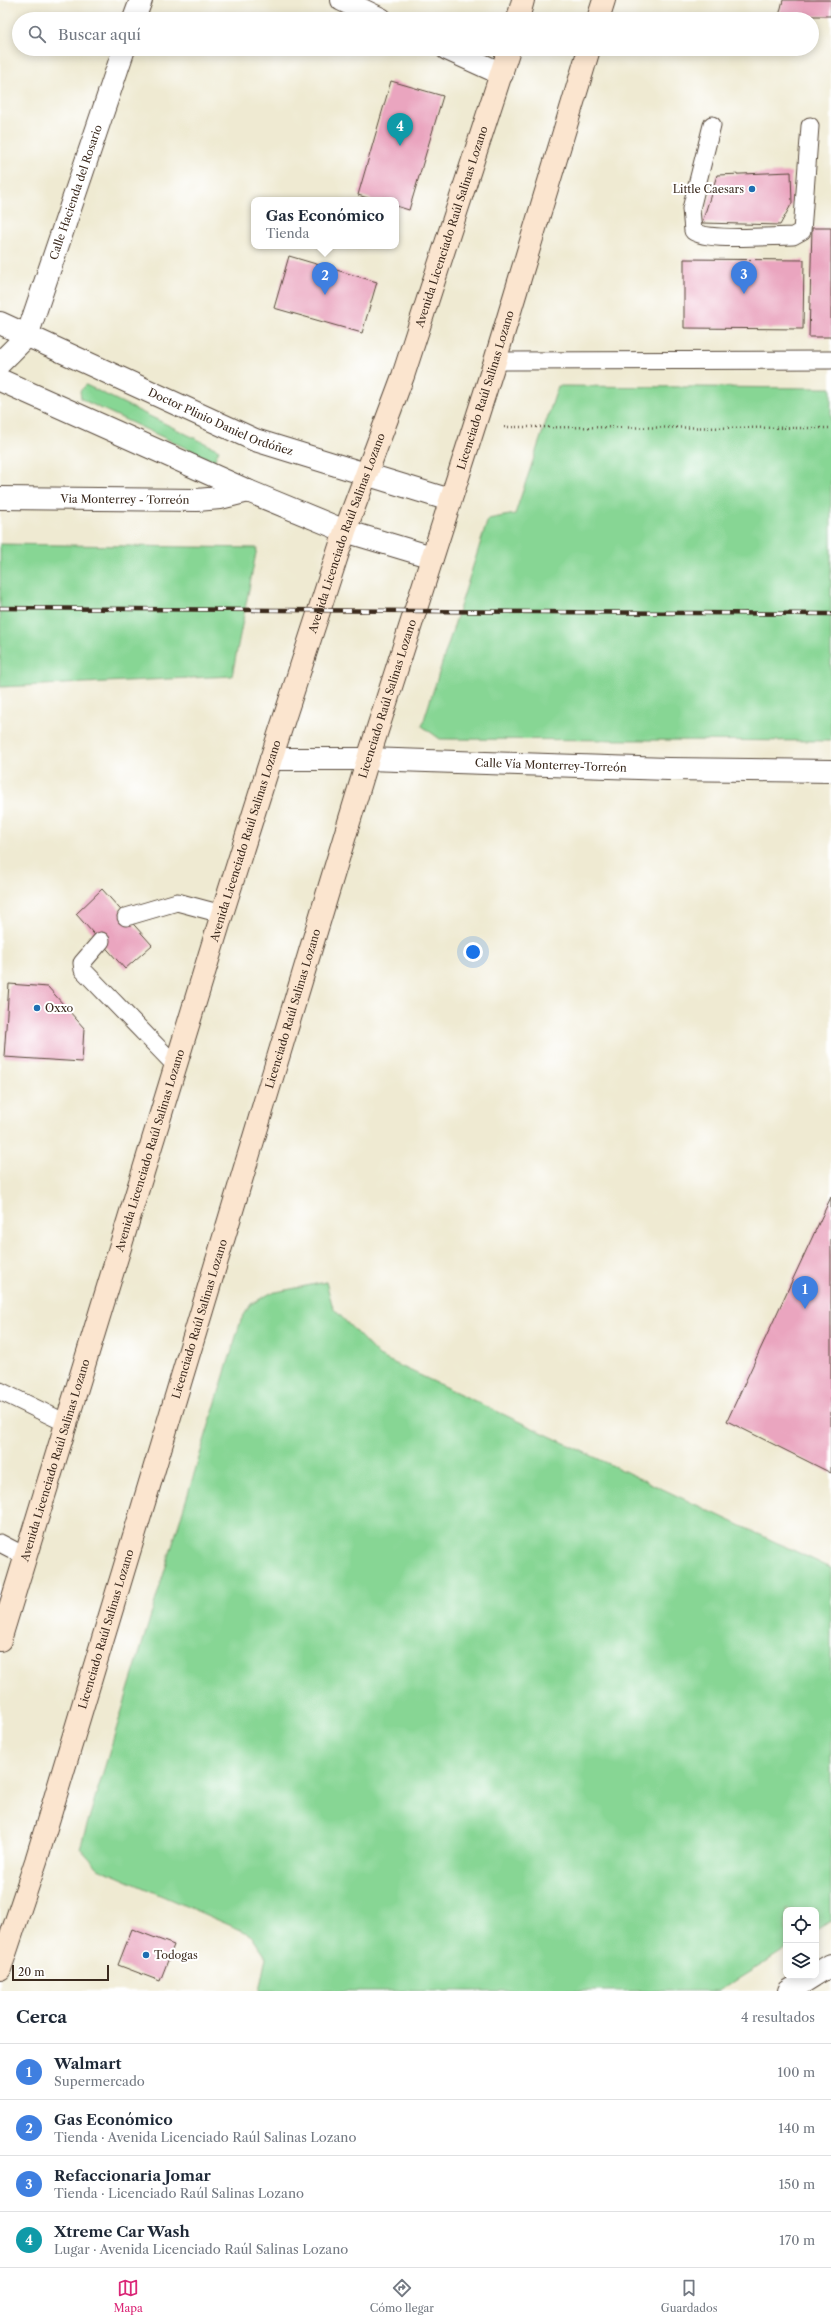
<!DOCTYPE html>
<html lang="es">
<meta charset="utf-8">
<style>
:root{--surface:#fff;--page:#f2f2f3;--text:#1f2937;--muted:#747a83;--line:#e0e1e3;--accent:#db2777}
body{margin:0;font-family:"Libre Caslon Text",serif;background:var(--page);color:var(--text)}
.controls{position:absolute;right:12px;bottom:12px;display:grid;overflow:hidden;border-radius:8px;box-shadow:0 2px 10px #0003}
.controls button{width:36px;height:36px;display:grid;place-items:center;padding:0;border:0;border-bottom:1px solid var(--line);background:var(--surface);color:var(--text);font:20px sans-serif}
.scale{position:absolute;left:12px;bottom:10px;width:97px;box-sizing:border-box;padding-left:4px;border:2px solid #3b2a1e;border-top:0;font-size:11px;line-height:14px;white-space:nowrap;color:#3b2a1e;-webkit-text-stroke:3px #fff;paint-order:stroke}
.you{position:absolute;left:473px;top:952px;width:14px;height:14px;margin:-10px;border:3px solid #fff;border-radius:50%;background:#1a73e8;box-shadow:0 0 0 6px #1a73e833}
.badge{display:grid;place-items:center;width:26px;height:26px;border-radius:50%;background:var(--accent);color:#fff;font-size:13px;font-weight:700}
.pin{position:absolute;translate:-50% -33px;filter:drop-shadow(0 1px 2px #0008)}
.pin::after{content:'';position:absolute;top:21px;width:14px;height:12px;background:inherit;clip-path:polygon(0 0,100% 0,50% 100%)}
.popup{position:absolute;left:251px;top:197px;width:148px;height:52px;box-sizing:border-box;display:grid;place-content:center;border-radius:8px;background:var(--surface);filter:drop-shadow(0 1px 3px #0005);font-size:13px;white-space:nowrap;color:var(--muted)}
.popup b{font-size:15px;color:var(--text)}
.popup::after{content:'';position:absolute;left:50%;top:100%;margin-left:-8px;border:8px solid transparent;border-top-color:var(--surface)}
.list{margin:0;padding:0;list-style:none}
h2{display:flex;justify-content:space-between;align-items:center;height:52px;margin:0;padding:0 16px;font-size:17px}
h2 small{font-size:13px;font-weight:400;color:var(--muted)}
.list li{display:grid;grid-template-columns:26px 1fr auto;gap:12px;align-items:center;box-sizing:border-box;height:56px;padding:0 16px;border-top:1px solid var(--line)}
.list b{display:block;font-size:15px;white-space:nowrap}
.list p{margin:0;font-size:13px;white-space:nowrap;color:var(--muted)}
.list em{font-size:13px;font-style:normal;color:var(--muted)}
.icon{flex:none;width:22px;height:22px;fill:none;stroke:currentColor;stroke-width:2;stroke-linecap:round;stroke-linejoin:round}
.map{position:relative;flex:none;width:831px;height:1991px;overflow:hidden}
.search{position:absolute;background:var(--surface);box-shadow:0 2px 10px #0003;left:12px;right:12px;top:12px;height:44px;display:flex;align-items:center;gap:10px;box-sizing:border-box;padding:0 14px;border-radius:22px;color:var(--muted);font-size:15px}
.sheet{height:276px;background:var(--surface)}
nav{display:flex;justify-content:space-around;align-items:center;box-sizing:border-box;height:56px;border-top:1px solid var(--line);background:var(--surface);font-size:11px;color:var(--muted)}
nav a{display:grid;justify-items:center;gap:2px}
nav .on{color:var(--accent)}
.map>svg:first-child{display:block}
.green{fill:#87d694;stroke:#618059}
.building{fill:#eaa5bf}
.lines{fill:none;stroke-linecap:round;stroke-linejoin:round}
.service-casing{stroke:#564739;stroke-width:19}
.minor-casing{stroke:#564739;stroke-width:24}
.tertiary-casing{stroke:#564739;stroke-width:24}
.secondary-casing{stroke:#564739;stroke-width:24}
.path{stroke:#564739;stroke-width:2.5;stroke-dasharray:1 3;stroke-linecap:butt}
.service{stroke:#fff;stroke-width:17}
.minor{stroke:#fff;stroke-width:22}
.tertiary{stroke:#fff;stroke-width:22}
.secondary{stroke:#fbe5cf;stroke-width:22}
.rail-casing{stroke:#3b2a1e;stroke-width:4.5}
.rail{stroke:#fff;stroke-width:3;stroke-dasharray:9;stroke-linecap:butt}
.poi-dot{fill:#1f6fb2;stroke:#fff;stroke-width:1.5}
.labels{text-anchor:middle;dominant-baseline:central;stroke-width:4;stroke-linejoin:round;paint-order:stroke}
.poi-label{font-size:11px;fill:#3b2a1e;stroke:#fff;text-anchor:start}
.street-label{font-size:11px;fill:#3b2a1e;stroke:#fff}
</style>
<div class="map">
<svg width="831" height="1991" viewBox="0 0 831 1991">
<rect width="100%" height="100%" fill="#fff"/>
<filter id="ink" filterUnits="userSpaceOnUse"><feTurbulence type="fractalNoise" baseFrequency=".025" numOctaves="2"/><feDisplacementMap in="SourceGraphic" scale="8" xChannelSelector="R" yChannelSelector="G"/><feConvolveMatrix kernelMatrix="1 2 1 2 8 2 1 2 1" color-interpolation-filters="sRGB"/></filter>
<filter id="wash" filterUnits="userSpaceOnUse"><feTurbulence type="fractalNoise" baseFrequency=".012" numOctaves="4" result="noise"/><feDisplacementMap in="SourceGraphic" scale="16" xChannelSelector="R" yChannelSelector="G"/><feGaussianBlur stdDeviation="0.9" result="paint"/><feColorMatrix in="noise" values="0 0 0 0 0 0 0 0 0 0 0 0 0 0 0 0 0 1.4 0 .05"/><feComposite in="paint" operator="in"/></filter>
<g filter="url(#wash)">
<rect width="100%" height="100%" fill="#efead2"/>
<g class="green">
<polygon points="86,385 219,450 214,461 85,401 81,398 80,391"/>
<polygon points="558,386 831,388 831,741 440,739 422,726 488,519 515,514"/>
<polygon points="0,544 257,548 232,676 0,687"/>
<polygon points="326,1282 333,1308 379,1356 831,1568 831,1922 816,1931 816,1910 786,1910 786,1949 719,1991 259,1991 266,1957 250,1934 98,1868 80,1848 241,1320 251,1304 271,1293"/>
</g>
<g id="blocks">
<g class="building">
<polygon points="783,0 831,0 831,16 779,16"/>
<polygon points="391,81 443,96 409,210 396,206 396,200 374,200 358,195"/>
<polygon points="791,172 792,203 780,225 702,223 717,175"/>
<polygon points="812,228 831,228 831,337 809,337"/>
<polygon points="289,256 377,282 362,333 274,308"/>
<polygon points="684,259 804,260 803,329 684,328"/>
<polygon points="102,889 152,945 125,969 76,914"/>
<polygon points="9,984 48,987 84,1028 82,1062 4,1057"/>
<polygon points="831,1197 831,1473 727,1421"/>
<polygon points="132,1929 174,1945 160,1981 118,1965"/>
</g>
</g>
</g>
<g filter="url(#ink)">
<use href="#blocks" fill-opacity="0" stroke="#564739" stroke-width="1"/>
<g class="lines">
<defs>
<g id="service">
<path d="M 712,125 L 691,209 L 693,231 C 707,242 771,236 793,236 L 802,231 L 810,126"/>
<polyline points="495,361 831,360"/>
<polyline points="126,917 177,902 222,914"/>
<polyline points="101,941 82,963 83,970 176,1066"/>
<polyline points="0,1391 66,1423"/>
<polyline points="0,1543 25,1556"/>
</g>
<g id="minor">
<polyline points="342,0 381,19"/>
<polyline points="134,19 141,0"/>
<polyline points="447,49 502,74"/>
<path id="s1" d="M 0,363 L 27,336 L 124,49"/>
<path id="s2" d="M 0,498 L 197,500 L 220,498 L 248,491"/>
<path id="s3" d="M 271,759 L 368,759 L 668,769 L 831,771"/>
</g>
<g id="tertiary">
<path id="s4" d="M 0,323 L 255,440 L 450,500"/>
<polyline points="0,380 248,491 345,531 432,557"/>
<polyline points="816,1974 831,1965"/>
<polyline points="789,1991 813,1976"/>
</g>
<g id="secondary">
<polyline points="518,19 523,0"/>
<polyline points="598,19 604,0"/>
<path id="s5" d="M 0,1640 L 222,914 L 271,759 L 345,531 L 403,376 L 509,49"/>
<path id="s6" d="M 0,1969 L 36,1861 L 368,759 L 495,361 L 589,49"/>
</g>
</defs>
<use href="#service" class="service-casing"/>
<use href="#minor" class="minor-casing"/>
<use href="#tertiary" class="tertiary-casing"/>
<use href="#secondary" class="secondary-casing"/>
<polyline class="path" points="504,427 831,428"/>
<use href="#service" class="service"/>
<use href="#minor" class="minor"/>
<use href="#tertiary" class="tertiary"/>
<use href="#secondary" class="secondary"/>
<defs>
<polyline id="rail" points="0,608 831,614"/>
</defs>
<use href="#rail" class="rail-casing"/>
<use href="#rail" class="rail"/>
</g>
</g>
<g class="poi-dot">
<circle cx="752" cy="189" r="4"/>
<circle cx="37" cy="1008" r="4"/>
<circle cx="146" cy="1955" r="4"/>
</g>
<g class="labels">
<g class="poi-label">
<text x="744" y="189" text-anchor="end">Little Caesars</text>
<text x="45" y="1008">Oxxo</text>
<text x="154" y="1955">Todogas</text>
</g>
<g class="street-label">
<text stroke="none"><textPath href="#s1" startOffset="190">Calle Hacienda del Rosario</textPath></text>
<text stroke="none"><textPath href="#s5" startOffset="1484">Avenida Licenciado Raúl Salinas Lozano</textPath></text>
<text stroke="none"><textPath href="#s6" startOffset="1652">Licenciado Raúl Salinas Lozano</textPath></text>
<text stroke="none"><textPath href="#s4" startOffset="242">Doctor Plinio Daniel Ordóñez</textPath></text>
<text stroke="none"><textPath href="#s2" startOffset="125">Via Monterrey - Torreón</textPath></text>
<text stroke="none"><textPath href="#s5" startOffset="1160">Avenida Licenciado Raúl Salinas Lozano</textPath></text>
<text stroke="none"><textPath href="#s6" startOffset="1328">Licenciado Raúl Salinas Lozano</textPath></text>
<text stroke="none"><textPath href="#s3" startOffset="280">Calle Vía Monterrey-Torreón</textPath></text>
<text stroke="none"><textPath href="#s5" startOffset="836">Avenida Licenciado Raúl Salinas Lozano</textPath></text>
<text stroke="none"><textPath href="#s6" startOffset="1004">Licenciado Raúl Salinas Lozano</textPath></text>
<text stroke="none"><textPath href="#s5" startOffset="512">Avenida Licenciado Raúl Salinas Lozano</textPath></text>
<text stroke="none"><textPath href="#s6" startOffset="680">Licenciado Raúl Salinas Lozano</textPath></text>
<text stroke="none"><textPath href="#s5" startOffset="188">Avenida Licenciado Raúl Salinas Lozano</textPath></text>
<text stroke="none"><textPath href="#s6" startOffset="356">Licenciado Raúl Salinas Lozano</textPath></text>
</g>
</g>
</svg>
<div class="controls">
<button><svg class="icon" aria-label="locate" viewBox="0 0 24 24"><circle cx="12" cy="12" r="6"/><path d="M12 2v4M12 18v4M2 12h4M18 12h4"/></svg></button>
<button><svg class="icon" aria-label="layers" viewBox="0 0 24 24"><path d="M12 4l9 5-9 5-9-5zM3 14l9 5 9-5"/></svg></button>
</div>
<div class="scale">20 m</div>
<div class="you"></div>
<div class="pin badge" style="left:805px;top:1309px;background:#3f7fe0">1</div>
<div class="pin badge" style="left:325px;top:295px;background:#3f7fe0">2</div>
<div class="popup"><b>Gas Económico</b>Tienda</div>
<div class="pin badge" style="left:744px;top:294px;background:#3f7fe0">3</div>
<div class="pin badge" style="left:400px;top:146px;background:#0f9aa8">4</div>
<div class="search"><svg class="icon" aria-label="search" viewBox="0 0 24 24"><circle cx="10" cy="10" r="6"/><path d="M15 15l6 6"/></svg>Buscar aquí</div>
</div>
<section class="sheet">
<h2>Cerca<small>4 resultados</small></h2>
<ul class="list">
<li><span class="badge" style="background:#3f7fe0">1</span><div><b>Walmart</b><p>Supermercado</p></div><em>100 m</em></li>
<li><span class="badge" style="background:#3f7fe0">2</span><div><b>Gas Económico</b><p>Tienda · Avenida Licenciado Raúl Salinas Lozano</p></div><em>140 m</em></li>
<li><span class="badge" style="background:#3f7fe0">3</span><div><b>Refaccionaria Jomar</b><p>Tienda · Licenciado Raúl Salinas Lozano</p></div><em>150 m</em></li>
<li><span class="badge" style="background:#0f9aa8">4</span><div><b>Xtreme Car Wash</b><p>Lugar · Avenida Licenciado Raúl Salinas Lozano</p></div><em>170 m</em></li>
</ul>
</section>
<nav>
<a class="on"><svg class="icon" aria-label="map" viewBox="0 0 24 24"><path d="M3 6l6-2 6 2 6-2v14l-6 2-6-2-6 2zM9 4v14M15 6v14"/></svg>Mapa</a>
<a><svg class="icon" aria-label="directions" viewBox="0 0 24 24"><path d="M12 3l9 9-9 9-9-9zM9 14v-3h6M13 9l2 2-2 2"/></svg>Cómo llegar</a>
<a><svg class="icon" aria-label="saved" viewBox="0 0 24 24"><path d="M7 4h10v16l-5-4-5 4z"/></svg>Guardados</a>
</nav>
